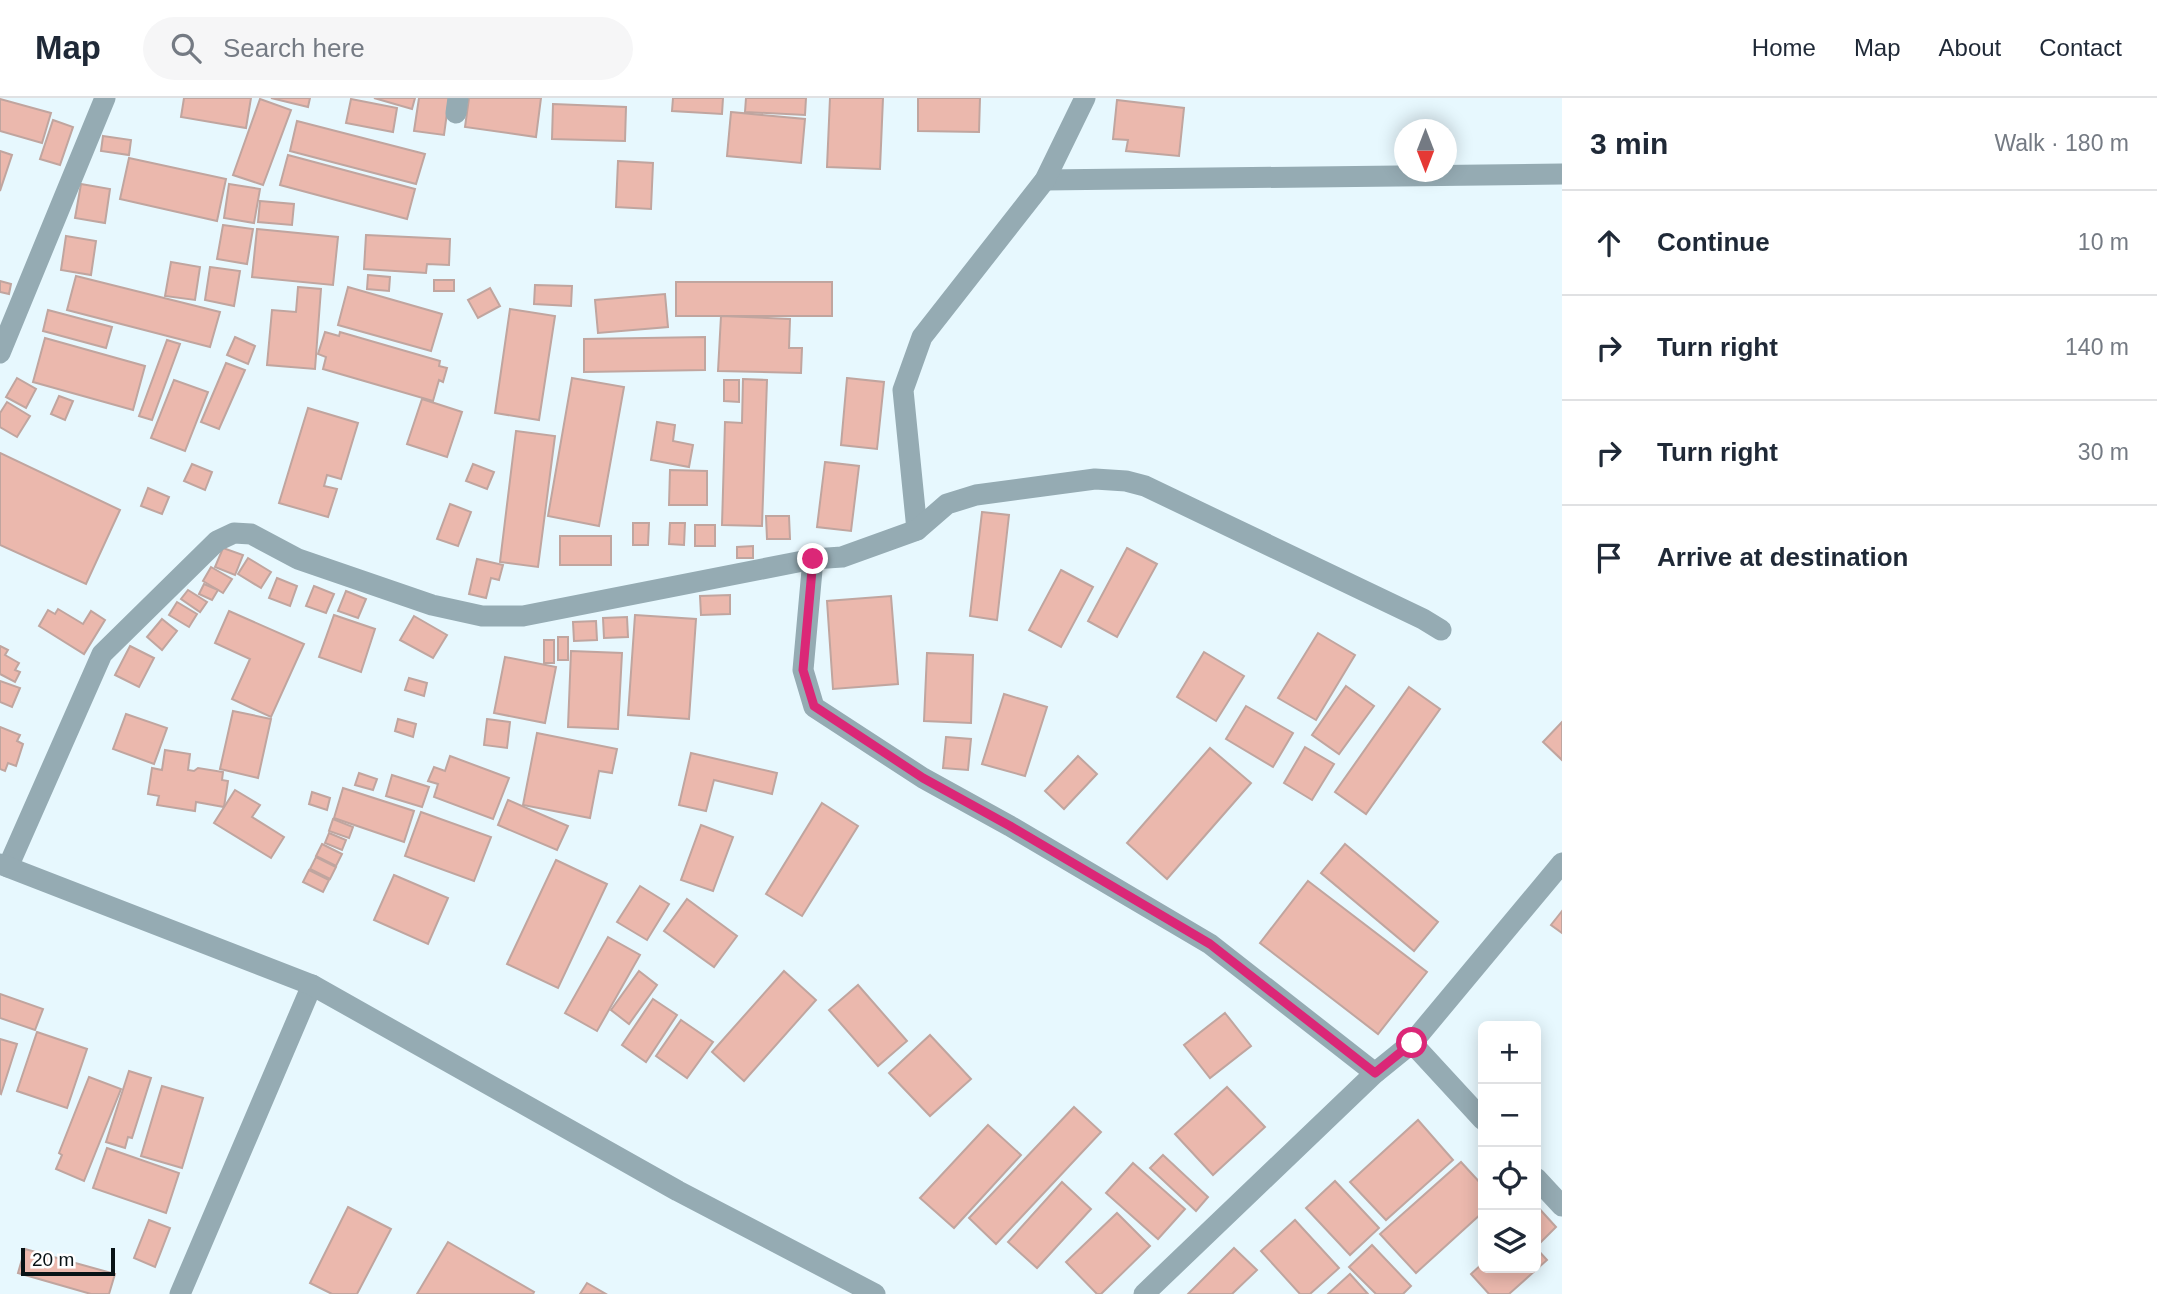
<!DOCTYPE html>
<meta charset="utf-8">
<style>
:root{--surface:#fff;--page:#f6f6f7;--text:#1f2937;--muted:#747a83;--line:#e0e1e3}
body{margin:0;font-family:Arial,sans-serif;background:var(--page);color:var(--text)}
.controls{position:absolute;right:21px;bottom:21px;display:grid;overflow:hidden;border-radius:10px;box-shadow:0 4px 18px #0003}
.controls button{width:63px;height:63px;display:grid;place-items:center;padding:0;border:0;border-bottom:2px solid var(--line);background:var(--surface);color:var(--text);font:35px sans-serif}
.compass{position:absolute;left:1394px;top:21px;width:63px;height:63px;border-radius:50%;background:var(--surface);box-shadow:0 4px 18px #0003;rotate:180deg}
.scale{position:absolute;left:21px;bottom:18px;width:94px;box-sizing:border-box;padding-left:7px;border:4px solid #081215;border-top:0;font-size:19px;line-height:24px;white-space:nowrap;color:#081215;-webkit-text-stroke:5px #fff;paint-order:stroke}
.stop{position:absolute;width:21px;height:21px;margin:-16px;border:5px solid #db2777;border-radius:50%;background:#fff}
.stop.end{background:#db2777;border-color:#fff;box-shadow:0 2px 7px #0008}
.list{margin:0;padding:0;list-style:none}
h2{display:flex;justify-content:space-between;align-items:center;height:91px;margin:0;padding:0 28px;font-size:30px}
h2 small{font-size:23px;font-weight:400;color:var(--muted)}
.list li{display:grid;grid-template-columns:46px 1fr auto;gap:21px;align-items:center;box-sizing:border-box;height:105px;padding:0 28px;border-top:2px solid var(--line)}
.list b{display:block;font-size:26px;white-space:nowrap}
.list em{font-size:23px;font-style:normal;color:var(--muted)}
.icon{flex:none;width:38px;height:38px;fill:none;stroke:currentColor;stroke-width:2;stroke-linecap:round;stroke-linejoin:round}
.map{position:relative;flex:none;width:1562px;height:1196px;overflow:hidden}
header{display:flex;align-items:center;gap:42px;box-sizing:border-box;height:98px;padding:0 35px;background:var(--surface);border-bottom:2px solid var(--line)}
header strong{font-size:33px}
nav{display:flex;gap:38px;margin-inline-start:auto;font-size:24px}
.search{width:490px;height:63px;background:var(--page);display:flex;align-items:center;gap:18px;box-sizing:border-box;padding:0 24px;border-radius:38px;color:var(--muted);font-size:26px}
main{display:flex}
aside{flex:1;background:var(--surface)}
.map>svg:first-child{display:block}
.building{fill:#ebb8ad;stroke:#c0a59f;stroke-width:2}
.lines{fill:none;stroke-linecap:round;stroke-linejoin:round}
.minor{stroke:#95abb3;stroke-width:21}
.tertiary{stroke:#95abb3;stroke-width:21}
.route{stroke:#db2777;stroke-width:9}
</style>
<header>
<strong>Map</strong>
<div class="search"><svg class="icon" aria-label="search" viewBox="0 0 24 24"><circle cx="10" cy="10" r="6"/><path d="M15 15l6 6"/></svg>Search here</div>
<nav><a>Home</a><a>Map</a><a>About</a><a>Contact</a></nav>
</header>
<main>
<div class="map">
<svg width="1562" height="1196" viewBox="0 0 1562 1196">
<rect width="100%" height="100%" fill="#e7f8fe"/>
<g class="building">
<polygon points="184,0 251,0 246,30 181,19"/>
<polygon points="271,0 310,0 308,9"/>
<polygon points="374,0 415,0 412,11"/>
<polygon points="419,0 449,0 444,37 414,33"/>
<polygon points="469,0 541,0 536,39 465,29"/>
<polygon points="673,0 723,0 722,16 672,13"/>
<polygon points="746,0 806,0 805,17 745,14"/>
<polygon points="830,0 883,0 880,71 827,69"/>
<polygon points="918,0 980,0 979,34 918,33"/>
<polygon points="0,1 51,15 42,45 0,33"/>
<polygon points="260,1 291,12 263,87 233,77"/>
<polygon points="351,1 397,10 393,34 346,25"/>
<polygon points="1117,2 1184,10 1179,58 1126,53 1128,42 1113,41"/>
<polygon points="553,6 626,9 625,43 552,41"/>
<polygon points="731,14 805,21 801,65 727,58"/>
<polygon points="53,22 73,29 60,67 40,61"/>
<polygon points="297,23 425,56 416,86 290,53"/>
<polygon points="103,38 131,42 129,57 101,53"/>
<polygon points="0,53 12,57 0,93"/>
<polygon points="288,57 415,91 407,121 280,87"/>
<polygon points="129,60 226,81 217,123 120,101"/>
<polygon points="618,63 653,65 651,111 616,109"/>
<polygon points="81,86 110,91 105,125 75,120"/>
<polygon points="229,86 260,91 254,125 224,120"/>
<polygon points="260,103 294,106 292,127 258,124"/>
<polygon points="223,127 253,131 247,166 217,161"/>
<polygon points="257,131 338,139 333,187 252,179"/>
<polygon points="366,137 450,141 449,167 427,166 426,175 364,171"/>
<polygon points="66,138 96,143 91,177 61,172"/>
<polygon points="171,164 200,169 195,202 165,198"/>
<polygon points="210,169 240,173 234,208 205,202"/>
<polygon points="368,177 390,179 389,193 367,191"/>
<polygon points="76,178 220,214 210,249 67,212"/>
<rect x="434" y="182" width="20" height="11"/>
<polygon points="0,183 11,186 9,196 0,194"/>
<rect x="676" y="184" width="156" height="34"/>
<polygon points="535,187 572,188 571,208 534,206"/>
<polygon points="298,189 321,191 315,271 267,267 272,212 296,214"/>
<polygon points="348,189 442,216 431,253 338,227"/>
<polygon points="490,190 500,208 478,220 468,202"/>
<polygon points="665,196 668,229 598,235 595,202"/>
<polygon points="510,211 555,218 539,322 495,315"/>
<polygon points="48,212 112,229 106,250 43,233"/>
<polygon points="721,218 790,221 789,250 802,250 801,275 718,273"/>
<polygon points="325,234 339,238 340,234 440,263 439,268 447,270 443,284 439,282 433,303 323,271 326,259 318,256"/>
<polygon points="235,239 255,248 248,266 227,257"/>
<polygon points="705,239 705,272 584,274 584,241"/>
<polygon points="45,240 145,268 133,312 33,284"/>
<polygon points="167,242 180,246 152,322 139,318"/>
<polygon points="226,265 245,272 219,331 201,324"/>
<polygon points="17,280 36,291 26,310 6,299"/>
<polygon points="572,280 624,289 599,428 548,418"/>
<polygon points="847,280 884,284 877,351 841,347"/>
<polygon points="743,281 767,282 762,428 722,427 725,324 742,325"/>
<polygon points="174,282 208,294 185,353 151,340"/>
<polygon points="724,282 739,282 739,304 724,303"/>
<polygon points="59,298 73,303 65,322 51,316"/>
<polygon points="422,301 462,314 447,359 407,346"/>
<polygon points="7,304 30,318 17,339 0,329 0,315"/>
<polygon points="308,310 358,325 341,381 327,377 324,388 337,391 328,419 279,405"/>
<polygon points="657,324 675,327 673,343 693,347 689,369 651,362"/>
<polygon points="516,333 555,338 538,469 500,464"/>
<polygon points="0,355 120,412 86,486 0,447"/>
<polygon points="825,364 859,368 851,433 817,429"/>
<polygon points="192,366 212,374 205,392 184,383"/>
<polygon points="473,366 494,374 487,391 466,383"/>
<polygon points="670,372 707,373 707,407 669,407"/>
<polygon points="148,390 169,399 162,416 141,408"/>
<polygon points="450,406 471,414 458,448 437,441"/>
<polygon points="982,414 1009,417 997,522 970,518"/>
<polygon points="766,418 789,418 790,441 767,441"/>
<polygon points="633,425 649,425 648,447 633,447"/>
<polygon points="670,425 685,425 684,447 669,446"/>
<rect x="695" y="427" width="20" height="21"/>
<rect x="560" y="438" width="51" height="29"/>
<polygon points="753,448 753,460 737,460 737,449"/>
<polygon points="223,450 243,457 235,477 215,469"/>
<polygon points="1127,450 1157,466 1117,539 1088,523"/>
<polygon points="248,460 271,474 261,490 238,476"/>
<polygon points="477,461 503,467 499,482 491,480 486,500 469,496"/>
<polygon points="211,469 232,481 223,495 203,483"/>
<polygon points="1061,472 1093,489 1061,549 1029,532"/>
<polygon points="277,480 297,488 290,508 269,500"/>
<polygon points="204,486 218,492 212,502 199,496"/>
<polygon points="314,488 334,496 326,515 306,508"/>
<polygon points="188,492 207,504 200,514 181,501"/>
<polygon points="346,493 366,501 358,520 338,513"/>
<polygon points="730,497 730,516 701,517 700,498"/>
<polygon points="891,498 898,586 833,591 827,503"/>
<polygon points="177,504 197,516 189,529 169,517"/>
<polygon points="58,511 83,526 91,513 105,522 84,556 39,528 48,512 55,516"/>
<polygon points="229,513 304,546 271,619 232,601 250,561 215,545"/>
<polygon points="334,517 375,531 361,574 319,559"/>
<polygon points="635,517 696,521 689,621 628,617"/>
<polygon points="414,518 447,537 433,560 400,542"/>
<polygon points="627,519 628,539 604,540 603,520"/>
<polygon points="162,521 177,533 162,552 147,539"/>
<polygon points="596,523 597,542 574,543 573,524"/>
<polygon points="1318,535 1355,557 1316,622 1278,600"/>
<rect x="558" y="539" width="10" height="23"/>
<rect x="544" y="542" width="10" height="23"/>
<polygon points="0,548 8,552 5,557 19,565 15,572 20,574 15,584 0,576"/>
<polygon points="130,548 154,560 139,589 115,577"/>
<polygon points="571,553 622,555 618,631 568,629"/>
<polygon points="1204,554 1244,578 1216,623 1177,599"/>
<polygon points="927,555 973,557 971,625 924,623"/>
<polygon points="505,559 556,569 545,625 494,615"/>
<polygon points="409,580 427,585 424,598 405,592"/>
<polygon points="0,583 20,590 12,609 0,604"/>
<polygon points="1346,588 1374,608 1339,656 1312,637"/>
<polygon points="1409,589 1440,611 1366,716 1335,694"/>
<polygon points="1004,596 1047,609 1025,678 982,666"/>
<polygon points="1246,608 1293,635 1273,669 1226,641"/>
<polygon points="233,613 271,621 258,680 220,671"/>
<polygon points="126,616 167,630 154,666 113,651"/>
<polygon points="398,621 416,626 413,639 395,633"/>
<polygon points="487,621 510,624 507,650 484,647"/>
<polygon points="1562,624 1562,662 1543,644"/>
<polygon points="0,629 20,637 17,643 23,646 16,668 8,665 5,673 0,671"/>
<polygon points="537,635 617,651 612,675 599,673 590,720 523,707"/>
<polygon points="946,639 971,641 968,672 943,670"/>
<polygon points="1305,649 1334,666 1312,702 1284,685"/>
<polygon points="1210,650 1251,685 1167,781 1127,745"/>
<polygon points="165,652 190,656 188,672 194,673 198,670 223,674 222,682 228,683 224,709 196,704 195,713 157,707 159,698 148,696 152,670 162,672"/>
<polygon points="691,655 777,675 772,696 714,682 706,713 679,707"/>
<polygon points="450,658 509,680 493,721 434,699 438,686 428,683 434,669 445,673"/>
<polygon points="1078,658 1097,676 1064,711 1045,693"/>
<polygon points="359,675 377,681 373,692 355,687"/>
<polygon points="392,677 429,689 422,709 386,698"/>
<polygon points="343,690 414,713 404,744 334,720"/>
<polygon points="235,692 260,707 252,719 284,739 271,760 214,725"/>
<polygon points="312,694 330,700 327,712 309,706"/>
<polygon points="508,702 568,728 557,752 498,727"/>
<polygon points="822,705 858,728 802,818 766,796"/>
<polygon points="421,714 491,739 474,783 405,758"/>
<polygon points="333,721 353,729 349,740 329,733"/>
<polygon points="701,727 733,739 713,793 681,782"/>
<polygon points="329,735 346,742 342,752 325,745"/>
<polygon points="322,746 342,756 336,768 316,758"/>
<polygon points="1345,746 1438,824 1414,853 1321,775"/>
<polygon points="316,759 336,769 330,781 310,771"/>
<polygon points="556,762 607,786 558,890 507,866"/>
<polygon points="309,772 329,782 323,794 303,784"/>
<polygon points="394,777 448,800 428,846 374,822"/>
<polygon points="1308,783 1427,874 1378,936 1260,845"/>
<polygon points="640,788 669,806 647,842 617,824"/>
<polygon points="687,801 737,838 714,869 664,833"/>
<polygon points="1562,813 1562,835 1551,827"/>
<polygon points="608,839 640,857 597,933 565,915"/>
<polygon points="639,873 657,887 629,926 611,912"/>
<polygon points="784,873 816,902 744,983 712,954"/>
<polygon points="858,887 907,943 878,968 829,912"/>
<polygon points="0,896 43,911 35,932 0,920"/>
<polygon points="653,901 677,917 646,964 622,947"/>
<polygon points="1225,915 1251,948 1210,980 1184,947"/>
<polygon points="681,922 713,944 687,980 656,958"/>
<polygon points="37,934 87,951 67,1010 17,993"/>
<polygon points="930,937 971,981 930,1018 889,975"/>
<polygon points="0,941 17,946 1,996 0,995"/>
<polygon points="129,973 151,980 132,1040 128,1039 125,1050 106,1044"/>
<polygon points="89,979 121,991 84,1083 56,1071 62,1057 59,1055"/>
<polygon points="162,988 203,1000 182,1070 141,1058"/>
<polygon points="1227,989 1265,1029 1213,1077 1175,1036"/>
<polygon points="1074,1009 1101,1034 996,1146 969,1120"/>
<polygon points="1418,1022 1453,1062 1386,1122 1350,1084"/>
<polygon points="988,1027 1021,1057 954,1130 920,1100"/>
<polygon points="107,1050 179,1075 166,1115 93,1090"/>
<polygon points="1163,1057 1208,1099 1196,1113 1150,1070"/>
<polygon points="1461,1064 1483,1088 1483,1114 1416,1175 1380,1136"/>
<polygon points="1133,1065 1185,1111 1158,1141 1106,1095"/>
<polygon points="1335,1083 1379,1130 1350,1157 1306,1110"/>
<polygon points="1062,1084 1091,1111 1037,1170 1008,1144"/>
<polygon points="1536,1107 1556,1129 1540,1145 1536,1140"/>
<polygon points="348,1109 391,1131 357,1196 332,1196 310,1185"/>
<polygon points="1117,1115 1150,1148 1101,1196 1097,1196 1066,1164"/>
<polygon points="149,1122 170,1130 155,1169 134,1160"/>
<polygon points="1295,1122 1339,1170 1310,1196 1300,1196 1261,1153"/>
<polygon points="448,1144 534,1194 533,1196 417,1196"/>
<polygon points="1372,1147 1411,1188 1403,1196 1376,1196 1349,1169"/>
<polygon points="1234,1150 1257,1172 1232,1196 1188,1196"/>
<polygon points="1536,1150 1547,1162 1509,1196 1489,1196 1471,1176 1483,1165 1483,1170 1536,1170"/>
<polygon points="25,1151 115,1176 109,1196 91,1196 18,1175"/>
<polygon points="1350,1176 1368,1196 1328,1196"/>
<polygon points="587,1185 606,1196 580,1196"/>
</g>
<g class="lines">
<g class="minor">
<polyline points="456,15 458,0"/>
<polyline points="1045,82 1562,76"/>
<polyline points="0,255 105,0"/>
<polyline points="917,432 903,292 922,239 1045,82 1085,0"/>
<polyline points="813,461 803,572 814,609 923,680 1010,728 1210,846 1375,975"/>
<polyline points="8,769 102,556 217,443 234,435 251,436 298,461 432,507 482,518 523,518 813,461 842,459 917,432 947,406 976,397 1095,381 1126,383 1145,388 1423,521 1441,532"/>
<polyline points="1412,945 1483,1022"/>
<polyline points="1536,1080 1562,1108"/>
<polyline points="180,1196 312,887"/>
<polyline points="1144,1196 1375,975 1412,945 1562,765"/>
</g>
<polyline class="tertiary" points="0,766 312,887 678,1093 875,1196"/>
</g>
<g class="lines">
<polyline class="route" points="813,461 803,572 814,608 923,680 1010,728 1210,846 1375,975 1412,945"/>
</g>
</svg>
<div class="controls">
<button>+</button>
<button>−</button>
<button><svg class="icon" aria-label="locate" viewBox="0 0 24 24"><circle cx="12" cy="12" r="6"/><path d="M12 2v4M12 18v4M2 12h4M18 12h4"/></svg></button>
<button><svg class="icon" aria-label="layers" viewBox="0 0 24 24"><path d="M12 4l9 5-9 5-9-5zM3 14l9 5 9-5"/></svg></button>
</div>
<svg class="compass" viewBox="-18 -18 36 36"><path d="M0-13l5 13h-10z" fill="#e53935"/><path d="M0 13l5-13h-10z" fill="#747a83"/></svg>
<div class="scale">20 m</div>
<div class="stop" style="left:1412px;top:945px"></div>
<div class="stop end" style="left:813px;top:461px"></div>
</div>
<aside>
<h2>3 min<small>Walk · 180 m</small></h2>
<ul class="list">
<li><svg class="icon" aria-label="ahead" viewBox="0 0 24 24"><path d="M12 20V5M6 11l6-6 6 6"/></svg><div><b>Continue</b></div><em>10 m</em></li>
<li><svg class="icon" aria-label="right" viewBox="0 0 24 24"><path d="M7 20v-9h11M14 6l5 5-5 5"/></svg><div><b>Turn right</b></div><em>140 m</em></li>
<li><svg class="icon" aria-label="right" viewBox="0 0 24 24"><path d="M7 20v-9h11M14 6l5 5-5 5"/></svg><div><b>Turn right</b></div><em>30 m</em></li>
<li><svg class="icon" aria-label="arrive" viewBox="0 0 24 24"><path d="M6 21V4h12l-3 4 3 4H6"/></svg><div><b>Arrive at destination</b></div></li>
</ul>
</aside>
</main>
